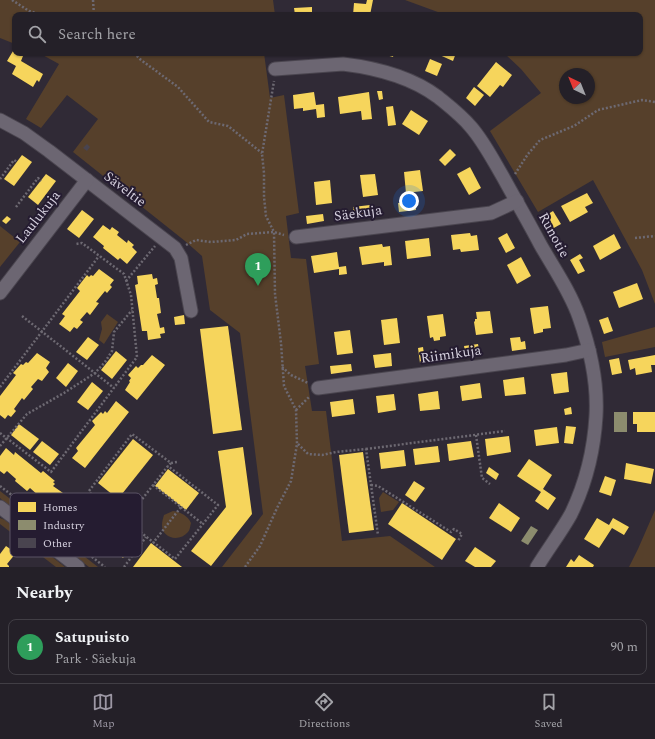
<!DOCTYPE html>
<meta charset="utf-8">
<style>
:root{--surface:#242028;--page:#2c2830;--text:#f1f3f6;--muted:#a3a3a8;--line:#413e45;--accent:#9c97a4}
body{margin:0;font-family:Spectral,serif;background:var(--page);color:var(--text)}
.compass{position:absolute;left:559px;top:68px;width:36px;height:36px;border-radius:50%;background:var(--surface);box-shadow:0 1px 3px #0004;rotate:317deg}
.you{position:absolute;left:409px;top:201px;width:14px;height:14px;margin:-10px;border:3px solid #fff;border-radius:50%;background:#1a73e8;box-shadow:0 0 0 6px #1a73e833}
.badge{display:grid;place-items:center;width:26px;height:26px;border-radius:50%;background:var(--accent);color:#fff;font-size:13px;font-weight:700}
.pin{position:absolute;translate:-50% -33px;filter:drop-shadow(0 1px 2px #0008)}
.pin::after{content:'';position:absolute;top:21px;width:14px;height:12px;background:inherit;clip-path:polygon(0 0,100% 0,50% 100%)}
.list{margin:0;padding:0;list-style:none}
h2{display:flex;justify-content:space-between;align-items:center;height:52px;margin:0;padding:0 16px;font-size:17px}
h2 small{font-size:13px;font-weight:400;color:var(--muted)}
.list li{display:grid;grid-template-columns:26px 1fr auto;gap:12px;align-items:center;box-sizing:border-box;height:56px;margin:0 8px 8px;padding:0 8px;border:1px solid var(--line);border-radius:8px}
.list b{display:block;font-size:15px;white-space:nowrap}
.list p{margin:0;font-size:13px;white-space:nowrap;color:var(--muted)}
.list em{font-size:13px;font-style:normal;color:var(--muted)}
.icon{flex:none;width:22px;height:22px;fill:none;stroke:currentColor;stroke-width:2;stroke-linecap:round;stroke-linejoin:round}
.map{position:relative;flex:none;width:655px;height:567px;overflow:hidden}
.search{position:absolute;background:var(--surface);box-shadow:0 1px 3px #0004;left:12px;right:12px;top:12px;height:44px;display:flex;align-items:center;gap:10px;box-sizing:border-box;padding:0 14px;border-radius:8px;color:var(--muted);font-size:15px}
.sheet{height:116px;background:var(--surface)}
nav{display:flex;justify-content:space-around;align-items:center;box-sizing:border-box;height:56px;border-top:1px solid var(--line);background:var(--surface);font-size:11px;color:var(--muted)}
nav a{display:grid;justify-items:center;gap:2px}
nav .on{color:var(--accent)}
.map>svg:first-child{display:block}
.green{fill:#56402b;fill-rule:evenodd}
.homes{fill:#f6d55c}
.industry{fill:#8c8c6e}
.building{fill:#49444f}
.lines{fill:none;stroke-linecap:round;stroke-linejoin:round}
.minor-casing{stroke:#4a454f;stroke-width:15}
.path{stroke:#6d6972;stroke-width:2.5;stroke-dasharray:2 2;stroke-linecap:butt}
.minor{stroke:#6c6672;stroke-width:13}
.labels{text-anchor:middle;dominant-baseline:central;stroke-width:4;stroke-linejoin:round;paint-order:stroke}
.street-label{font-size:14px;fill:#d6d1df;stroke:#251c31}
.key{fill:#251c31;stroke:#5a5265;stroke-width:1}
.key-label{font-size:11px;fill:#d6d1df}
</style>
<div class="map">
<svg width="655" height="567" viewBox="0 0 655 567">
<rect width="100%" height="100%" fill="#302a36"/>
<g class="green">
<polygon points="0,0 273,0 275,15 15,15 15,44 0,38"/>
<path d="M 405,0 L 655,0 L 655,304 L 642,270 L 593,180 L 538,212 L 490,131 L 541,93 L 521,69 L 504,53 L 640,53 L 640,15 L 446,15 ZM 565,74 L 589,74 L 589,98 L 565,98 Z"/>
<polygon points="39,53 264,53 270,98 284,95 299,213 286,216 291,258 306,259 319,364 305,366 312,411 326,411 342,541 390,536 435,567 222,567 263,514 240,333 210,310 202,256 185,241 73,152 98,119 67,95 41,128 26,119 59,64"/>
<polygon points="0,226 20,242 0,267"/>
<polygon points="107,314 118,322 104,344 99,340 102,329 101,322"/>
<polygon points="655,327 655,347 605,357 602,342"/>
<polygon points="0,491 98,567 89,567 3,501 0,498"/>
<polygon points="383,492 399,502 393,510 381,512 379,498"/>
<polygon points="655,510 655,567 629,567 638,549"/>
<path d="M 173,511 C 181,512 188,516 191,523 C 190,526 190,530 188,532 C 180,542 162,539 162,525 C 162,522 163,518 164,515 Z"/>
<polygon points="0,518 5,520 65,567 56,567 0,524"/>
</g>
<g class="homes">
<polygon points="367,0 373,0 370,15 353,15 354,3 366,4"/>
<polygon points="312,7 312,15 295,15 294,8"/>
<polygon points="13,51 15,53 23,56 21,61 43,74 39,82 37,80 33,87 12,74 16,66 7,61"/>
<polygon points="379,53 394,53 393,57"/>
<polygon points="435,53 456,53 453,61"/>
<polygon points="430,59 442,64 437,76 425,71"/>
<polygon points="496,62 512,75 503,87 500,85 490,97 477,86"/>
<polygon points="474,87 484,95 475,106 466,98"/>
<polygon points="377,91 382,91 383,99 379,100"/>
<polygon points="314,92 316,105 324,104 325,117 317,118 316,109 303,111 303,108 294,109 293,95"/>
<polygon points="369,92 372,119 362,120 361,111 340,114 338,97"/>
<polygon points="393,106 396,125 388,126 386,107"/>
<polygon points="411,110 428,121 419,135 402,124"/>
<polygon points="450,149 456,155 445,166 439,160"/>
<polygon points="22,155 32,162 14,186 4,179"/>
<polygon points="470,167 481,188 469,195 457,174"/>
<polygon points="420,170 423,191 406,193 404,172"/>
<polygon points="46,174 56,181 38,205 28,197"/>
<polygon points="375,174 378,195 363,197 360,175"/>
<polygon points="330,180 332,203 316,205 314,182"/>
<polygon points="587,193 593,203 585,207 588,212 570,222 561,206"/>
<polygon points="415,201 416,210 399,212 398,203"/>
<polygon points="370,205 371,216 354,218 353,207"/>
<polygon points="82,210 94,219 79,238 67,229"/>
<polygon points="553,211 561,224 552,229 545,216"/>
<polygon points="323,214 324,221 307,224 306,216"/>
<polygon points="7,216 11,219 6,224 2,221"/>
<polygon points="103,225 110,230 112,227 119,232 117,235 127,243 128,240 134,245 132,247 137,252 127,264 120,258 118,260 103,248 104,246 93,237"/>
<polygon points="470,233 471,236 477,235 479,250 461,252 460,249 453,250 451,235"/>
<polygon points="507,233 515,248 506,253 498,238"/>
<polygon points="614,234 621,248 600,260 593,246"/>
<polygon points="429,238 431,256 407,259 405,241"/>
<polygon points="382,244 383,247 390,246 392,265 384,266 384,262 362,265 359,247"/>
<polygon points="337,252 339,267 346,266 347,274 339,275 339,269 314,273 311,256"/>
<polygon points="580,254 583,258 579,260 585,271 578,274 570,260"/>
<polygon points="521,257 531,276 517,284 507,265"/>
<polygon points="99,269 114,280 110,285 112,287 107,293 105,291 96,302 99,303 90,315 87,312 80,320 83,322 77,329 74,327 70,332 59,324 65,316 62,314 80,291 77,288 87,275 89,277 91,275 93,276"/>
<polygon points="152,274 153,279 157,278 158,284 155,285 157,298 159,298 161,313 157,314 160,328 164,327 165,333 160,334 161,338 148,340 147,331 142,331 135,285 138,284 137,276"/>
<polygon points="637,283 643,299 619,308 613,292"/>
<polygon points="548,306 551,328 543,329 543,332 534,334 530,308"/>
<polygon points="490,311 493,333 476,335 474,322 475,321 475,319 477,319 476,312"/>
<polygon points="443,314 446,336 440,337 440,340 434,341 433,337 430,338 427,316"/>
<polygon points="184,315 185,324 175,325 174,317"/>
<polygon points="608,317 613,331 604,334 599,320"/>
<polygon points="397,318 400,343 384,345 381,320"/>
<polygon points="228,326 242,430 213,434 200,329"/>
<polygon points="350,330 353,353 337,355 334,332"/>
<polygon points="88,337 99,345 87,360 76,352"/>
<polygon points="520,337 521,342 525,341 526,349 512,351 510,338"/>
<polygon points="478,344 480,355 466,358 464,346"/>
<polygon points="423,347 424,354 437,352 438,360 420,363 418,348"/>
<polygon points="116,351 127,360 112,379 101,370"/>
<polygon points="37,353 50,362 46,368 49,372 42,381 38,379 31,387 33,389 24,400 22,398 14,409 16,411 11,417 8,415 5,419 0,415 0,396 16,375 13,373 21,364 23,365 26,362 28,363"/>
<polygon points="391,353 392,366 375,368 373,355"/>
<polygon points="152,355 165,365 137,400 125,390 130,382 129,381 131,378 128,375 136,366 138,368 141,365 143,365"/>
<polygon points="655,355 655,365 651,365 652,372 636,375 635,368 630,370 628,360"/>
<polygon points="619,358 622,373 612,375 609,360"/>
<polygon points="68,363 78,371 66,387 56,378"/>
<polygon points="351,364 352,371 331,374 330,366"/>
<polygon points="567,372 569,392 554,394 551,374"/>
<polygon points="524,377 526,394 505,396 503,380"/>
<polygon points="92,382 103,391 88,410 77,402"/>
<polygon points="480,383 482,398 462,401 460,386"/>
<polygon points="438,391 440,409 420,411 418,394"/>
<polygon points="394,394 396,410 378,413 376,396"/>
<polygon points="353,399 355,414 332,417 330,402"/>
<polygon points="116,401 129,412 85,468 72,458 78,451 76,448 95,425 92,421 101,412 103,414 105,411 107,413"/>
<polygon points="571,407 572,414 565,415 564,409"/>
<polygon points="633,412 655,412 655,432 637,432 637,424 633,424"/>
<polygon points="19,424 39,439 30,450 11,435"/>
<polygon points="566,426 576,427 573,444 564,443"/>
<polygon points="557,427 559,443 536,446 534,430"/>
<polygon points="509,436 511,452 487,456 485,439"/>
<polygon points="133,439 153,455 118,499 98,483"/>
<polygon points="42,441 59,454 50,465 33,452"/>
<polygon points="471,441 474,457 449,461 447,444"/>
<polygon points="438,446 440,462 415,465 413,449"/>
<polygon points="243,447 252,514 211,566 191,551 226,507 218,451"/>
<polygon points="6,448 14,455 15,452 41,473 43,471 55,481 53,482 55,484 53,486 63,493 54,503 52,502 47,508 37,499 39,496 30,488 27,491 15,481 16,479 7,471 4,474 0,471 0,456"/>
<polygon points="404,450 406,466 381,469 379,453"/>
<polygon points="363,452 374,530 349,533 339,455"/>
<polygon points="529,459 552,475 543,489 556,498 548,510 535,501 541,492 517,476"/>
<polygon points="626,463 654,469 651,484 624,479"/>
<polygon points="489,467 499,474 496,480 486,473"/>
<polygon points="168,469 199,493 186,510 155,486"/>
<polygon points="605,476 616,480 611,496 599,492"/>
<polygon points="414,481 425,488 415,502 405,495"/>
<polygon points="88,495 140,535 123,558 71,517"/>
<polygon points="402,503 456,539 442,560 388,524"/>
<polygon points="499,503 520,518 511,532 489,518"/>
<polygon points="597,518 609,525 613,518 629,527 624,535 612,528 599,548 584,539"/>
<polygon points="151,543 182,567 133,567"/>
<polygon points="6,546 16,553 7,564 9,566 9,567 0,567 0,554"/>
<polygon points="475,547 496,561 491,567 475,567 465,561"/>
<polygon points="579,555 594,565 593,567 566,567 571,559 574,562"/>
</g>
<g class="industry">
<rect x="614" y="412" width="13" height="20"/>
<polygon points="531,526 538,530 528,545 521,541"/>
</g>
<polygon class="building" points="87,144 90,147 87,151 83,148"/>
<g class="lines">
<defs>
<g id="minor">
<path d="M 275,69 L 343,64 C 376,68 410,76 438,97 C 449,106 461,115 471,127 C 484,142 493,160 503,177 C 515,199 528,221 540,244 C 553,267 570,291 579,317 C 590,348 598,382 596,416 C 594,450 586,483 571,514 C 561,532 548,549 537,567"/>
<polyline points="0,120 24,133 49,151 175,248 181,258 191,311"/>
<polyline points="296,237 491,213 517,201"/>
<polyline points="0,293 87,180"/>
<polyline points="318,388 566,355 589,350"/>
<polyline points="0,507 78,567"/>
</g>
</defs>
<use href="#minor" class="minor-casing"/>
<g class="path">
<polyline points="12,0 29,11 43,15"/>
<polyline points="93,0 94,15"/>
<polyline points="134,53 141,60 178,87 209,122 228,126 262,153"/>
<polyline points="515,174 528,154 540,140 574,126 598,110 642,100 655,102"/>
<polyline points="0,179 14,160 17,162"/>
<polyline points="16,207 38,178 41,181"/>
<polyline points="635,238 655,236"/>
<polyline points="186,245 196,240 211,242 236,240 247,234 274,232 284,235"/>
<polyline points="126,281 155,246"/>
<polyline points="22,316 114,388"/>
<polyline points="282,367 291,375 308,383"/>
<polyline points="0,387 99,256"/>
<polyline points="296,410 309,397"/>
<polyline points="0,433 51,472 137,357 131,295 124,274 82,243 76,244"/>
<polyline points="476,435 482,478 490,484"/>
<polyline points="298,444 308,454 322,455 336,452 366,449 378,535"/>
<polyline points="0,446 27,414 64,393 95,373 105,362 112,351 114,332 132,310"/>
<polyline points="366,449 505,431"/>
<polyline points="171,463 177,462"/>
<polyline points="153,485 181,507 153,543"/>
<polyline points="371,485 378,486 451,532 454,529 462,534 458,541"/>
<polyline points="0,486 105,567"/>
<polyline points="181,507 203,524"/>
<polyline points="125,521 168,466 171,463 132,434 89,491 91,494 175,559 218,505 168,466"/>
<polyline points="124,567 146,537"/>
<polyline points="245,567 260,546 277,508 291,481 297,444 296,410 284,386 281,343 275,294 274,232 266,216 264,197 264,173 262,154 274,81"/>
</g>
<use href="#minor" class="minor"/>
</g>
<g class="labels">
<g class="street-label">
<text transform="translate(125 189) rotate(37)">Säveltie</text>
<text transform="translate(358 213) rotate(-8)">Säekuja</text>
<text transform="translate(38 217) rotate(-52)">Laulukuja</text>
<text transform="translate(554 235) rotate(61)">Runotie</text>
<text transform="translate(451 354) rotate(-8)">Riimikuja</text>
</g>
</g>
<rect x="10" y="493" width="132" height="64" rx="6" class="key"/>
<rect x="18" y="502" width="18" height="10" fill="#f6d55c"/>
<rect x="18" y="520" width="18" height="10" fill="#8c8c6e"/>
<rect x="18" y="538" width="18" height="10" fill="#49444f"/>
<g class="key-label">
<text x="43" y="511">Homes</text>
<text x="43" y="529">Industry</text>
<text x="43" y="547">Other</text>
</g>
</svg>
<svg class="compass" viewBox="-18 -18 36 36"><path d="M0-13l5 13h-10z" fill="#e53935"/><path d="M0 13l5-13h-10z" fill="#a3a3a8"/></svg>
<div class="you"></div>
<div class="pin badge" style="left:258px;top:286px;background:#2e9e5b">1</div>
<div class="search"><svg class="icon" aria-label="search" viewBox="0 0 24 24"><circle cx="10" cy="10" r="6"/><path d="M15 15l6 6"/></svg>Search here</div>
</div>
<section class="sheet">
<h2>Nearby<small></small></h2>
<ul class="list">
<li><span class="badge" style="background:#2e9e5b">1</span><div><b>Satupuisto</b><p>Park · Säekuja</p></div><em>90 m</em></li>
</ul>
</section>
<nav>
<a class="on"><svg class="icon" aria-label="map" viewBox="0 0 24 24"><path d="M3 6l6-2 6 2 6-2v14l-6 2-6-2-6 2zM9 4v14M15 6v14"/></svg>Map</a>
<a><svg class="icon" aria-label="directions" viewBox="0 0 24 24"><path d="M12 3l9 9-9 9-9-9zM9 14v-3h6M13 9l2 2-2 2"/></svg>Directions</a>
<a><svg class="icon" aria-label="saved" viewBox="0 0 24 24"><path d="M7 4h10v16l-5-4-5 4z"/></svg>Saved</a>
</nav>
